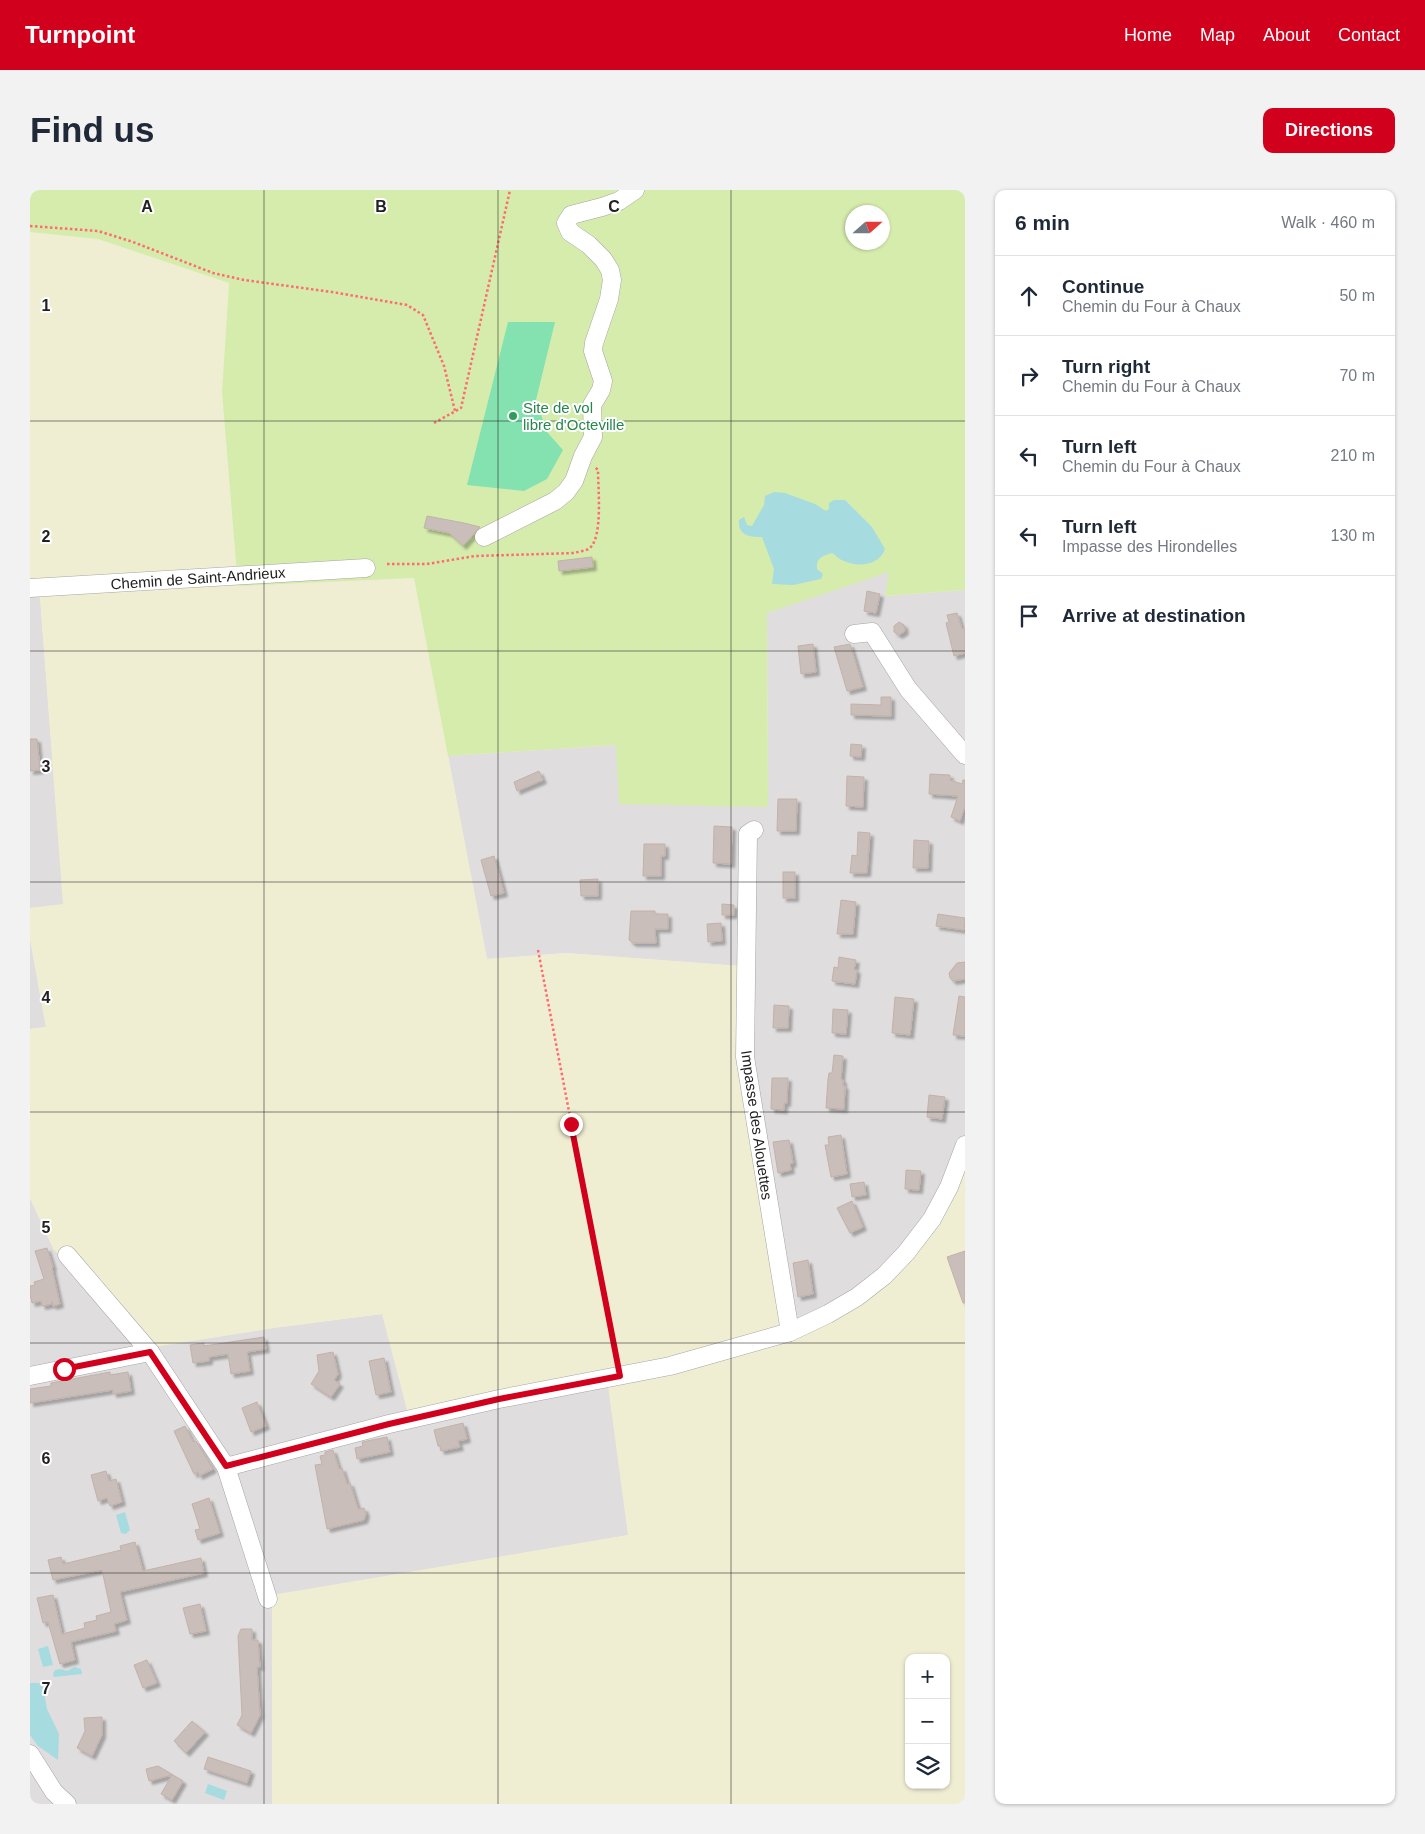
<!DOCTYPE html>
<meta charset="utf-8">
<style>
:root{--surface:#fff;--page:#f2f2f3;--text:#1f2937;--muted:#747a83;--line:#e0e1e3;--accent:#d1001d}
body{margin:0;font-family:Arial,sans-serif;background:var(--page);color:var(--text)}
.controls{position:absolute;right:15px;bottom:15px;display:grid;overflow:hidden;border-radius:10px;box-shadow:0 1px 4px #0004}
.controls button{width:45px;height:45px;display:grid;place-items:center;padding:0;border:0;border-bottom:1px solid var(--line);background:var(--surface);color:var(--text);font:25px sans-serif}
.compass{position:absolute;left:815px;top:15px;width:45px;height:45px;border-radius:50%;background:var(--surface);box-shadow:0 1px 4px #0004;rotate:69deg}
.stop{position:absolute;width:15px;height:15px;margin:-11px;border:4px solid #d1001d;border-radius:50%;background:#fff}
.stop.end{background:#d1001d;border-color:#fff;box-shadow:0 1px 5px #0008}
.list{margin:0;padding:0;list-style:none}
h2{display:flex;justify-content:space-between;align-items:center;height:65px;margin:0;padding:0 20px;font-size:21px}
h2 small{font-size:16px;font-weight:400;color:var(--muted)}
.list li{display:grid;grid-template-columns:32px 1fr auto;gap:15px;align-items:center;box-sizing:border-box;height:80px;padding:0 20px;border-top:1px solid var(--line)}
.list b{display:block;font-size:19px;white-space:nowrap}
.list p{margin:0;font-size:16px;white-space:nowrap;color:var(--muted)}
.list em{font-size:16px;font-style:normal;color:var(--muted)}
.icon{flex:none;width:28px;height:28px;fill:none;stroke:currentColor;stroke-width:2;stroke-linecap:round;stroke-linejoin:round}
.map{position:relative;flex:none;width:935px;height:1614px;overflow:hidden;border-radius:10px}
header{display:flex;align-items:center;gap:30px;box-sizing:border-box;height:70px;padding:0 25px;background:var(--accent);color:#fff}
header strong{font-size:24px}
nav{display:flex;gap:28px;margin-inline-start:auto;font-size:18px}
.intro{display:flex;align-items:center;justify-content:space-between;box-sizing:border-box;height:120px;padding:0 30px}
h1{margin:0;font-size:35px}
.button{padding:12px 22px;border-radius:10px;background:var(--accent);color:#fff;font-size:18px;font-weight:700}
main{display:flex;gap:30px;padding:0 30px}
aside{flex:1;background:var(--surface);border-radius:10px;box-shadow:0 1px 4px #0004}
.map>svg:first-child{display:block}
.residential{fill:#dfddde}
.farmland{fill:#f0eed2;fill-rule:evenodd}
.grass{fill:#d5ecac;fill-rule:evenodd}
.pitch{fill:#83e2b0}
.water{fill:#a6dbe0}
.building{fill:#c9beba;stroke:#c4b1a8;filter:url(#shadow)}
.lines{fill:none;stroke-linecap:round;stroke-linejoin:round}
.minor-casing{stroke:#a5a5a5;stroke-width:19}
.path{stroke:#fe6b70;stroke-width:2.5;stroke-dasharray:2.5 2.5;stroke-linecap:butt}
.minor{stroke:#fff;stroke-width:18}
.route{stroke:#d1001d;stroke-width:6}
.grid{fill:none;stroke:#212121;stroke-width:1;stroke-opacity:0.55}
.leisure-dot{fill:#2e9e5b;stroke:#fff;stroke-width:2}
.labels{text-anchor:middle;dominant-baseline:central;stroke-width:4;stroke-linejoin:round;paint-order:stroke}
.leisure-label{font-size:15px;fill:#27864d;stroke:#fff;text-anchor:start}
.street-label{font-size:15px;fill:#212121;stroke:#fff}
.grid-label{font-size:16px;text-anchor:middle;font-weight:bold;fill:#212121;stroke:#fff;stroke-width:4;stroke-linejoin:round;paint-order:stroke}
</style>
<header>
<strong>Turnpoint</strong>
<nav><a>Home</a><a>Map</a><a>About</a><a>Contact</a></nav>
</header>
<div class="intro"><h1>Find us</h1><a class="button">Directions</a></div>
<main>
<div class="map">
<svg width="935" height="1614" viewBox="0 0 935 1614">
<defs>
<filter id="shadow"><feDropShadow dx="3.5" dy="3.5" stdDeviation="1" flood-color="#0004"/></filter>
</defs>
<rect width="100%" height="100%" fill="#f1ece7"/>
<g class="residential">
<polygon points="860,381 855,406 935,400 935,975 872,1077 757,1149 710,776 536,763 457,769 418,566 586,555 738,617 737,423"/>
<polygon points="0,394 9,394 34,715 0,718"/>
<polygon points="0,749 16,837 0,839"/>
<polygon points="0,1008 24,1060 251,1137 352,1124 578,1194 599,1345 242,1406 242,1614 0,1614"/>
</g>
<path class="farmland" d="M 0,42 L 68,49 L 199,93 L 192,202 L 208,396 L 384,388 L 457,769 L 536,763 L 710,776 L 753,1138 L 840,1103 L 935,975 L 935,1614 L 242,1614 L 242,1405 L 598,1345 L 578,1195 L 378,1224 L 352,1124 L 251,1137 L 124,1157 L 24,1060 L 0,1008 L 0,839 L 16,837 L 0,749 L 0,718 L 33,714 L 9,394 L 0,394 ZM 879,1468 L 916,1468 L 916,1595 L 879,1595 Z"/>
<path class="grass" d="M 0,0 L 935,0 L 935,400 L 855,406 L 859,382 L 737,423 L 738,617 L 589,614 L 586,555 L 418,566 L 384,388 L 208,396 L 192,202 L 199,93 L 68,49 L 0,42 ZM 822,22 L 852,22 L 852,52 L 822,52 Z"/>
<polygon class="pitch" points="478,132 525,132 506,210 517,242 533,260 517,289 494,301 437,295"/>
<g class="water">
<path d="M 744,302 L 755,303 L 785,314 L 796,321 L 799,319 L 799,313 L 804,310 L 815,310 L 842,337 L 855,359 C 849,376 827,378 812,370 C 808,369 806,365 802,363 C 793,366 786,367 787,379 L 793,384 L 791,389 L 763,395 L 742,394 L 744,379 L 732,347 C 718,347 708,345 709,330 L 714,327 L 717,335 L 722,336 L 734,315 L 735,306 Z"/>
<polygon points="95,1322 100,1340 96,1344 91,1343 86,1325"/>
<polygon points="18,1456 23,1475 13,1477 8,1459"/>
<polygon points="45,1477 51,1479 52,1484 24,1487 23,1484 25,1480 30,1479 37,1481"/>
<polygon points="0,1493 9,1493 13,1497 17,1519 29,1544 28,1570 8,1556 0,1545"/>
<polygon points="178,1594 197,1601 194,1610 175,1603"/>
</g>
<g class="building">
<polygon points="397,326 434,333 450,337 433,356 419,343 394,338"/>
<polygon points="562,367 563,377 529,381 528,371"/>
<polygon points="837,401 850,404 846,423 834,421"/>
<polygon points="927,423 932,439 935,438 935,463 924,466 916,433 919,432 917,425"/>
<polygon points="869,432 874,435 875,441 869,445 864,442 864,436"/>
<polygon points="783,454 786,482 771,484 768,456"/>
<polygon points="820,454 833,497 817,501 804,457"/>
<polygon points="851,507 861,507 861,526 821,525 821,514 851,515"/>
<polygon points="0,549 7,549 10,580 0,581"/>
<polygon points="821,554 832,555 831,567 820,566"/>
<polygon points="509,581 513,590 487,601 484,592"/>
<polygon points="900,584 920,585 920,590 932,594 933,590 935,590 935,616 930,631 921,627 928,606 899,604"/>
<polygon points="817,586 834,587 833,617 816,616"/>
<polygon points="748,609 767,609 766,641 747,641"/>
<polygon points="684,636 702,637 701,674 683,673"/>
<polygon points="828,642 840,643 837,683 820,683 822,665 827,666"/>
<polygon points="884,650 899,651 898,678 883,678"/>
<polygon points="614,654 635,654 635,666 631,666 631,686 613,686"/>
<polygon points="464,666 474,703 461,706 451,670"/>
<rect x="753" y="682" width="12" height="26"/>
<polygon points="568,689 568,706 551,706 550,690"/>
<polygon points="811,710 826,712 823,744 807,744"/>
<polygon points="692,714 704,715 704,725 692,725"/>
<polygon points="601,721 625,721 625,724 638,724 638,739 625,739 626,753 603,753 599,750"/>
<polygon points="908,724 935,728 934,740 906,736"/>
<polygon points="691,733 692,751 678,752 677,734"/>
<polygon points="809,767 826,770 824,780 827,780 825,794 802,791 804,777 808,778"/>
<polygon points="935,772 935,789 923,791 920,788 919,783 927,773"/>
<polygon points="929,806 935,807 935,846 923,845"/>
<polygon points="865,807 884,809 880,845 862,843"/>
<polygon points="744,815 759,816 758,838 743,838"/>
<polygon points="803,819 818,820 816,844 802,843"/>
<polygon points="804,865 813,866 811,889 813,890 813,896 815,896 814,919 796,918 798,889 799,883 802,883"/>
<polygon points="742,888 758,888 757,913 754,913 754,920 741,919"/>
<polygon points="899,905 915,907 912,929 897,927"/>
<polygon points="811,945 817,984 801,987 795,955 799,955 798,947"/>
<polygon points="759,950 763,973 760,974 761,980 748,983 743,952"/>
<polygon points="876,980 891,981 889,1000 875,999"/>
<polygon points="834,992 836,1005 822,1007 820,994"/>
<polygon points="822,1011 833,1037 820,1043 807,1018"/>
<polygon points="17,1058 23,1077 22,1078 30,1114 23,1116 22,1111 22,1114 12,1116 11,1111 2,1113 0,1104 0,1096 5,1095 4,1092 14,1089 5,1061"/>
<polygon points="935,1061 935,1113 933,1113 917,1067"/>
<polygon points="778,1070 783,1104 768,1107 763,1073"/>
<polygon points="234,1147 236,1159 217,1162 220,1181 201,1184 198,1164 179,1167 179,1171 163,1173 160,1155 174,1153 174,1156"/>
<polygon points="303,1162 308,1184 304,1190 310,1194 301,1207 281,1194 289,1181 287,1165"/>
<polygon points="354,1168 361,1202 346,1205 339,1171"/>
<polygon points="80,1182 80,1185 98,1182 101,1201 83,1204 83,1200 0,1213 0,1199 21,1196 21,1193"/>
<polygon points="227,1212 236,1236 221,1242 212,1218"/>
<polygon points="433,1233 437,1249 428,1251 430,1257 411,1261 410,1256 408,1256 404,1240"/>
<polygon points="155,1236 163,1252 166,1251 183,1279 169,1286 168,1282 164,1284 144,1241"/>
<polygon points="357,1247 360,1262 327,1269 325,1258 333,1256 332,1252"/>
<polygon points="303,1260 309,1279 312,1278 317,1294 320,1293 328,1319 334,1318 336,1324 334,1330 297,1339 285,1275 292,1274 290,1266 295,1265 295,1262"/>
<polygon points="76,1281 79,1291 86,1289 92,1312 80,1316 77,1308 68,1311 61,1285"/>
<polygon points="179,1308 190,1343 168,1350 165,1340 170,1339 162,1314"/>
<polygon points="105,1352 113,1381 171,1368 174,1383 90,1402 97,1430 84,1434 86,1441 41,1452 45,1470 30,1474 18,1432 13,1433 7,1408 23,1405 32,1444 55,1438 54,1433 67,1430 66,1426 81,1422 72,1380 23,1390 18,1370 31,1367 33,1374 91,1360 90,1356"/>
<polygon points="170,1414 176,1441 160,1444 153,1418"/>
<polygon points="211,1439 222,1439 222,1450 228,1450 230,1477 227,1477 230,1525 221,1543 207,1535 212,1525 208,1446"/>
<polygon points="117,1470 127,1493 113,1498 104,1475"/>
<polygon points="72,1527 72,1545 62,1566 47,1558 55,1541 54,1528"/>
<polygon points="162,1531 175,1542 156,1563 144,1551"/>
<polygon points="178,1567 221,1581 217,1593 174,1579"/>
<polygon points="128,1576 153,1591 142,1610 131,1604 142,1585 119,1591 116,1579"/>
</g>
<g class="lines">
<defs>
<g id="minor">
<polyline points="454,347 525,311 536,302 544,291 553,266 563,247 562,215 571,200 573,191 563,161 564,153 579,109 582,90 580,80 573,69 559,55 540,42 536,33 541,25 572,17 589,11 605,0"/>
<polyline points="0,398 336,378"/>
<polyline points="824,444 842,442 878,499 935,565"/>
<polyline points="724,640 718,644 715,867 760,1142"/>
<polyline points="37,1065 120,1162 196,1277 238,1409"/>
<polyline points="0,1186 120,1162"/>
<polyline points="196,1277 359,1234 469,1209 640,1176 760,1142 798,1124 827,1107 854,1086 876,1063 902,1029 919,997 935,955"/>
<polyline points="0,1564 24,1602 37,1614"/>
</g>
</defs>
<use href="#minor" class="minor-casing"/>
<g class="path">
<polyline points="0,36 68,41 103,52 183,83 214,90 302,102 377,115 393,125 414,176 425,221"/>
<polyline points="404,233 431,218 480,0"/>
<path d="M 357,374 L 397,374 L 445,366 L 545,363 C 550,361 556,361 560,358 C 573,346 568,298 568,280 L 565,277"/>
<polyline points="508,760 587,1171"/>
</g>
<use href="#minor" class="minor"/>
</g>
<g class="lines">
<polyline class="route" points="34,1179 120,1162 196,1276 359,1234 469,1209 590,1186 541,934"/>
</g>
<path class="grid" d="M 234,0 L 234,1614M 468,0 L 468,1614M 701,0 L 701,1614M 0,231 L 935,231M 0,461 L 935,461M 0,692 L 935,692M 0,922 L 935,922M 0,1153 L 935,1153M 0,1383 L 935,1383"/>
<circle class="leisure-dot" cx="483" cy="226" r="5"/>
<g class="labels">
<g class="leisure-label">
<text x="493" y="217">Site de vol<tspan x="493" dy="17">libre d'Octeville</tspan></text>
</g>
<g class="street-label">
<text transform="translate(168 388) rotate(-4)">Chemin de Saint-Andrieux</text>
<text transform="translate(727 935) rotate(82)">Impasse des Alouettes</text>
</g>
</g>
<g class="grid-label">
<text x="117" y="22">A</text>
<text x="351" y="22">B</text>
<text x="584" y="22">C</text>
<text x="16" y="121">1</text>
<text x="16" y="352">2</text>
<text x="16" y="582">3</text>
<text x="16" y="813">4</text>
<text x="16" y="1043">5</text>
<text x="16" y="1274">6</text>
<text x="16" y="1504">7</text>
</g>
</svg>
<div class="controls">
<button>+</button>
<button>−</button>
<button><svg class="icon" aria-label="layers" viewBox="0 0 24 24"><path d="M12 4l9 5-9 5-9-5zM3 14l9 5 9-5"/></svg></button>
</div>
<svg class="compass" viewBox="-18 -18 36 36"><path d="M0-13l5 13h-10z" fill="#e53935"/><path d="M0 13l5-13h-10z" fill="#747a83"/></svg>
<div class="stop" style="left:34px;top:1179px"></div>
<div class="stop end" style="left:541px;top:934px"></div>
</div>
<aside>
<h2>6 min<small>Walk · 460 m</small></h2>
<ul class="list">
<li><svg class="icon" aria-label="ahead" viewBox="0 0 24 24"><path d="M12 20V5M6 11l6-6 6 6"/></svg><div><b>Continue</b><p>Chemin du Four à Chaux</p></div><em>50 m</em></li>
<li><svg class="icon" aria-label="right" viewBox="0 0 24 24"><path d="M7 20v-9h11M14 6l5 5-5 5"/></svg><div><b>Turn right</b><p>Chemin du Four à Chaux</p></div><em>70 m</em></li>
<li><svg class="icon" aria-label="left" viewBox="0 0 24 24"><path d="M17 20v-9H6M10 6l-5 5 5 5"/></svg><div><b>Turn left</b><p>Chemin du Four à Chaux</p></div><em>210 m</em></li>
<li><svg class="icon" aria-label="left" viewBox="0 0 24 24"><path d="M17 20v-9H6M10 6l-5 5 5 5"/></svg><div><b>Turn left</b><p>Impasse des Hirondelles</p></div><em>130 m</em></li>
<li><svg class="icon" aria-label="arrive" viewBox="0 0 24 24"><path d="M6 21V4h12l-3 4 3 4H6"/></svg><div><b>Arrive at destination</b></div></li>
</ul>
</aside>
</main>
